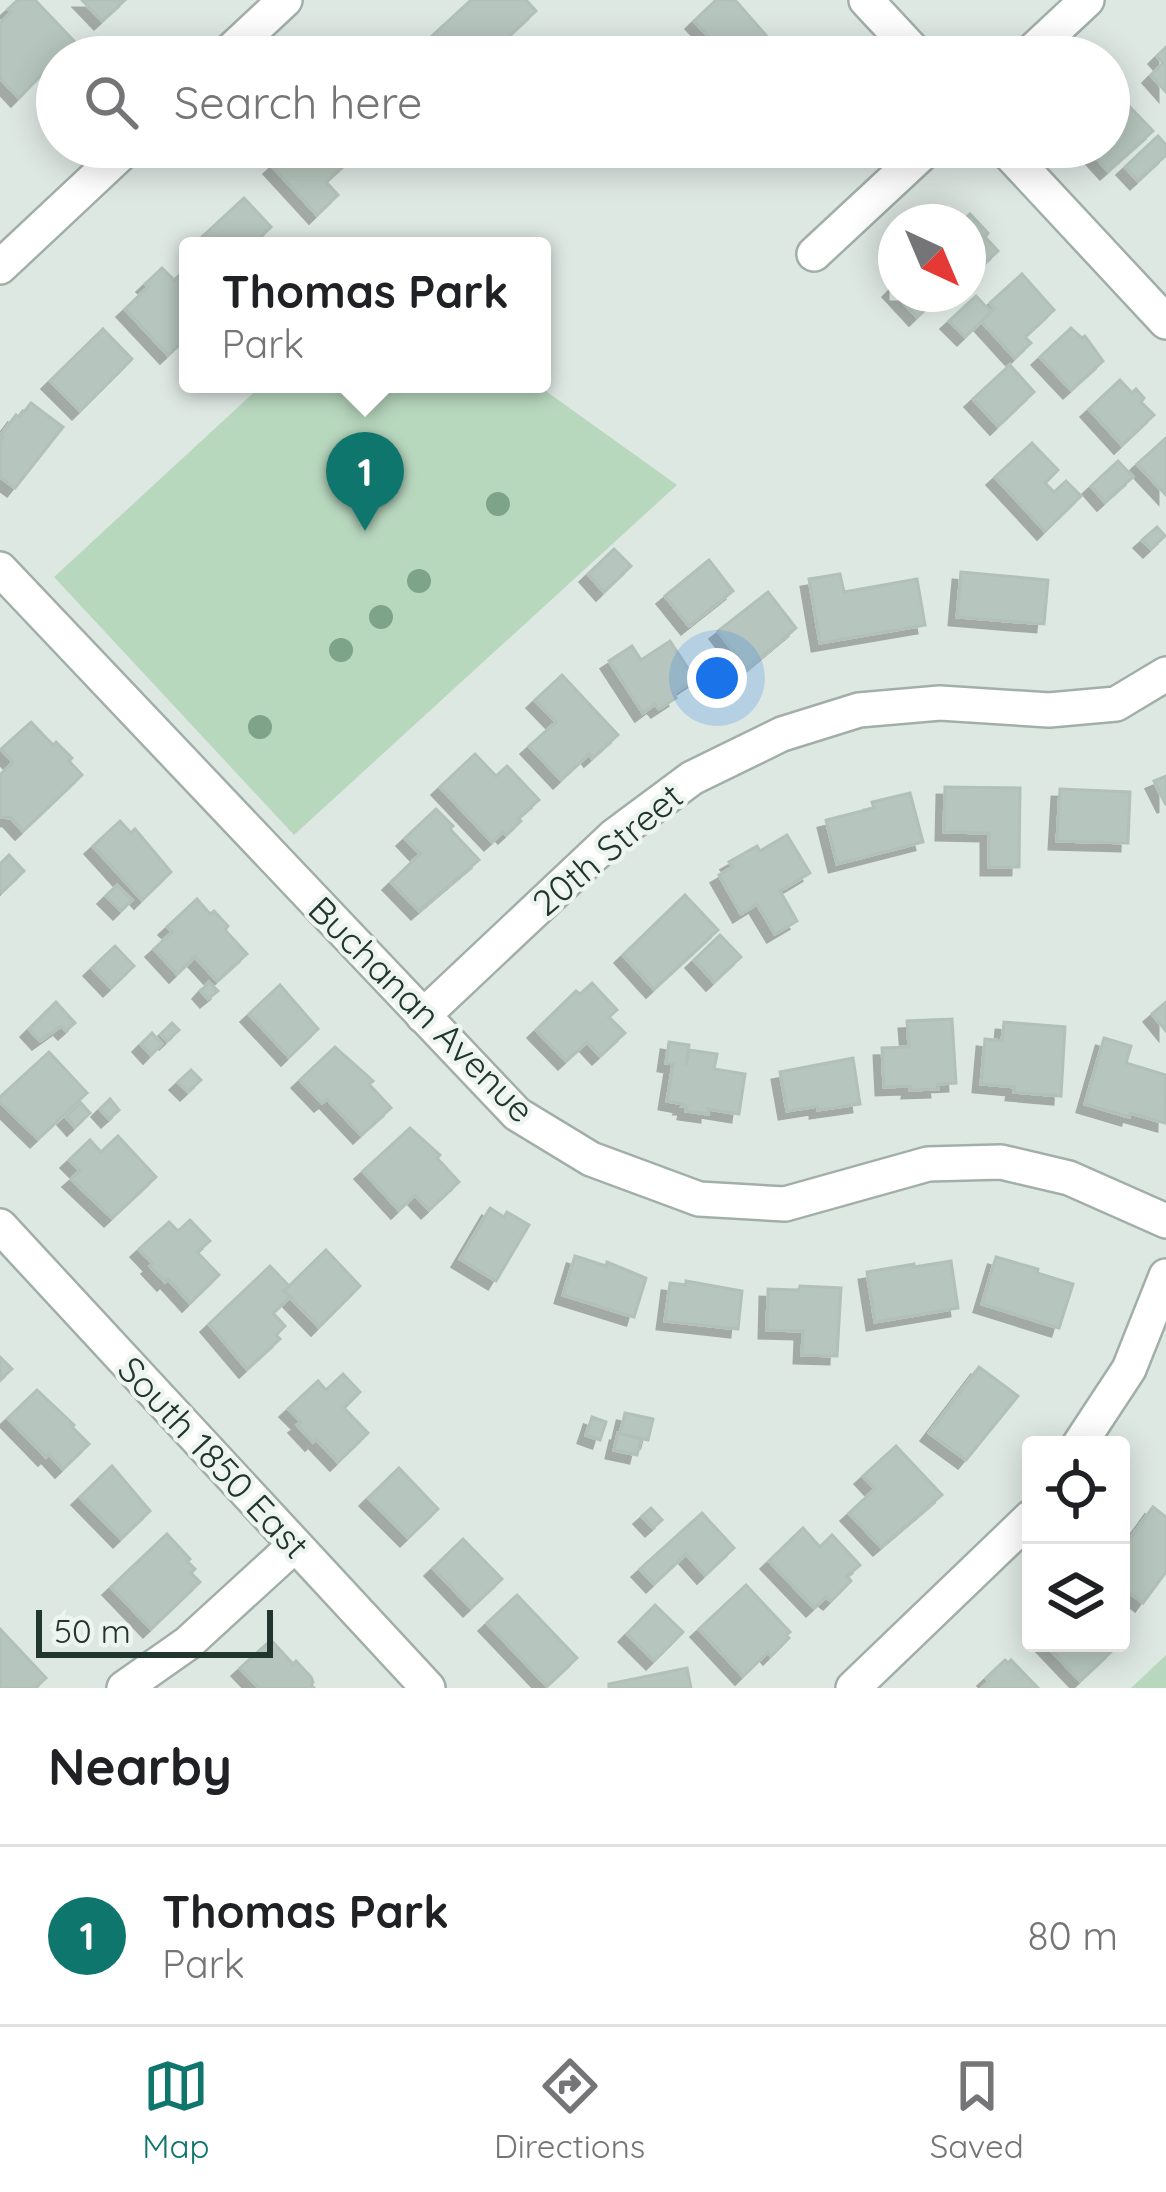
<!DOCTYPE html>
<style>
:root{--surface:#fff;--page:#f2f2f2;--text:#202124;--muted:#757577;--line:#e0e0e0;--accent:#0f766e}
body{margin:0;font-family:Quicksand,sans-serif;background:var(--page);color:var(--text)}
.controls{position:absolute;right:36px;bottom:36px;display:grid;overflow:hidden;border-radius:12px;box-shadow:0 6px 30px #0003}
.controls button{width:108px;height:108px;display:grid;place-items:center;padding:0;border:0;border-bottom:3px solid var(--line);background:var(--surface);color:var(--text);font:60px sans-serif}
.compass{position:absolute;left:878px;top:204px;width:108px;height:108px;border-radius:50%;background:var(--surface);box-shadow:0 6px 30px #0003;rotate:136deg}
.scale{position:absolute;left:36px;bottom:30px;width:237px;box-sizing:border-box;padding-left:12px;border:6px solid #21362f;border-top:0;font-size:33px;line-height:42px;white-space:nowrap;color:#21362f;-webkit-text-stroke:9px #eef5f1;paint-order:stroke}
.you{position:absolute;left:717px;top:678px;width:42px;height:42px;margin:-30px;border:9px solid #fff;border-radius:50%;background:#1a73e8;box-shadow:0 0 0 18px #1a73e833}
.badge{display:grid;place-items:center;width:78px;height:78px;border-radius:50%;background:var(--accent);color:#fff;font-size:39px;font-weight:700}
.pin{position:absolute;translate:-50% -99px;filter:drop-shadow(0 3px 6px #0008)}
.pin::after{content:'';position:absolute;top:63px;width:42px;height:36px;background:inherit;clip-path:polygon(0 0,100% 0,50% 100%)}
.popup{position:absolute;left:179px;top:237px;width:372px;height:156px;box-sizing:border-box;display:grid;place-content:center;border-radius:12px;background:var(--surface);filter:drop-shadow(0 3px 9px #0005);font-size:39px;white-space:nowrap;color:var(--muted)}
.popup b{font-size:45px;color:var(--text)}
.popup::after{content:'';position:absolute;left:50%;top:100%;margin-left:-24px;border:24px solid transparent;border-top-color:var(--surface)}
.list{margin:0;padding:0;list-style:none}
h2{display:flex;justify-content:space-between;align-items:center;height:156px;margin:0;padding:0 48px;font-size:51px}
h2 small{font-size:39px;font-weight:400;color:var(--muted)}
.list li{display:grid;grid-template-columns:78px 1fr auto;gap:36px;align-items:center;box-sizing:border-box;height:180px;padding:0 48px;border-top:3px solid var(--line)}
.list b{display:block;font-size:45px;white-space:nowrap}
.list p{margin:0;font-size:39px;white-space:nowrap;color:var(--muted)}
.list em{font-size:39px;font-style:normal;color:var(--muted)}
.icon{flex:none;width:66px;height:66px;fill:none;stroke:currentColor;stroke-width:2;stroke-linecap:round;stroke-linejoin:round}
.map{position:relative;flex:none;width:1166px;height:1688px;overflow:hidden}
.search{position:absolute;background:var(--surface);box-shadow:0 6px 30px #0003;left:36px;right:36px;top:36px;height:132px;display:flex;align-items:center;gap:30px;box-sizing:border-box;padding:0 42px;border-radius:66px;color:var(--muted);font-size:45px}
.sheet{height:336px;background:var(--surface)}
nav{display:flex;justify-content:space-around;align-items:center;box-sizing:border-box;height:168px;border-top:3px solid var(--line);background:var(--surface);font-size:33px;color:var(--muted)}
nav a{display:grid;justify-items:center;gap:6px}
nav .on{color:var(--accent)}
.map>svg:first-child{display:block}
.green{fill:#b8d8be}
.building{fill:#b6c6be;stroke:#b1c1b9;stroke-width:3;filter:url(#shadow)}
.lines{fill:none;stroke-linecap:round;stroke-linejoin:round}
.street-casing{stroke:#a2afa9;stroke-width:38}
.street{stroke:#fff;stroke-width:33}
.tree{fill:#7da389}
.labels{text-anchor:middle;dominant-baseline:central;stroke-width:9;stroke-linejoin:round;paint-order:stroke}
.street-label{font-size:36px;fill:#21362f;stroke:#eef5f1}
</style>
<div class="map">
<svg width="1166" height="1688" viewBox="0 0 1166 1688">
<defs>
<filter id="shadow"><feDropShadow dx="-8" dy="8" stdDeviation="0" flood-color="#0004"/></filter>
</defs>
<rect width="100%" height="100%" fill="#dee8e3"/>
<g class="green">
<polygon points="263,384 536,384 677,485 294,835 54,577"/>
<polygon points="1166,1655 1166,1688 1131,1688"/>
</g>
<g class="building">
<polygon points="18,0 35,0 74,41 19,98 0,78 0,23 11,12 8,9"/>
<polygon points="82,0 125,0 102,21"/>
<polygon points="471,0 526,0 536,11 486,57 451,57 432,36"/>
<polygon points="716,0 735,0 778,49 769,57 734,57 719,40 715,43 694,21"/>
<polygon points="1166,47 1166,92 1151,75 1163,63 1157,56"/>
<polygon points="1109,104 1117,113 1127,104 1153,131 1108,171 1089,150 1093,147 1109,147"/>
<polygon points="1158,136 1166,145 1166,155 1138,181 1125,167"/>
<polygon points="292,147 364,147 326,182 338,195 317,215 272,166"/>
<polygon points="244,198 271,227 251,246 213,246 203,236"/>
<polygon points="970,214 988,233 985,237 998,251 968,279 968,222 962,222"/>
<polygon points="162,268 174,280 185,270 188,273 188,336 168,355 125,309 148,287 145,284"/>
<polygon points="1022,274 1054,310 1025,337 1031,343 1015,358 981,321 995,309 990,303"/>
<polygon points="896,284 896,294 931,294 936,299 917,317 891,289"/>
<polygon points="976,296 991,312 965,337 949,321"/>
<polygon points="1071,328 1082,338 1085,336 1103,361 1071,390 1040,357"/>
<polygon points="103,329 132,359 80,411 50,381"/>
<polygon points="1010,365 1034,392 998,426 973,399"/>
<polygon points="1120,380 1132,393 1136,389 1144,398 1141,402 1154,415 1122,445 1089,409"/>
<polygon points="31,403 63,427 15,488 0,477 0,442 3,437 1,435 16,415 20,417"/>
<polygon points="1166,438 1166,495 1137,464"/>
<polygon points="1032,443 1058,470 1045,483 1054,492 1066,481 1081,496 1045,531 995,477"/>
<polygon points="1118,461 1133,477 1105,502 1091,486"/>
<polygon points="1157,527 1165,536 1151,549 1142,540"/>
<polygon points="614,549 631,566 604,592 588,574"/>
<polygon points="709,560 733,591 689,626 665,596"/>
<polygon points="961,572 1048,580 1044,624 957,617"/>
<polygon points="840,574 844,592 917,579 925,625 820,643 809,579"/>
<polygon points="768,592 796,628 747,669 718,631"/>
<polygon points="670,641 695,679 674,693 676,698 659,709 655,704 643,713 609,661 632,646 641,660"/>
<polygon points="562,675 618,735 592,758 589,754 561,780 529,746 556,722 535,700"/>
<polygon points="31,722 53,745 56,742 72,758 69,761 82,775 23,831 11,818 0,817 0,775 13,762 1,749"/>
<polygon points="475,754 496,776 507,766 539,800 518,818 521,821 506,835 503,832 492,842 440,787"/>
<polygon points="1166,776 1166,805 1154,781"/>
<polygon points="945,787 1020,788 1019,867 989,867 989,833 944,832"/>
<polygon points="1060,789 1130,792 1128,843 1057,841"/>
<polygon points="910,793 923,842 837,864 826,820 874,808 872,802"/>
<polygon points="436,809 453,826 450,829 479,860 419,911 391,882 420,854 405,838"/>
<polygon points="120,821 131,833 135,829 171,872 142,900 93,846"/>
<polygon points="787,835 810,873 780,891 797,921 775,934 757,904 741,914 719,875 733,867 729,862 757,846 760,851"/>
<polygon points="9,855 24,871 2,892 0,889 0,864"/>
<polygon points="117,885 132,900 121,911 106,896"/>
<polygon points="685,895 718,930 654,989 623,955"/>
<polygon points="197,899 210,914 214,911 228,926 225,930 247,954 217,981 195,957 177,974 154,949 172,932 167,927"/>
<polygon points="720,935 741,957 714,982 694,960"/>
<polygon points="115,946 134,966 111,988 92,968"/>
<polygon points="209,982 218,991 208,999 201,991"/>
<polygon points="592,983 617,1010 609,1017 625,1033 600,1056 587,1042 566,1061 536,1030 576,991 580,994"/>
<polygon points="280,985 318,1029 289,1057 249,1014"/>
<polygon points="56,1002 75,1023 66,1031 61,1026 40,1041 29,1029"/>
<polygon points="1166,1002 1166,1031 1152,1014"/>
<polygon points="952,1019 956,1083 937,1084 938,1089 910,1090 911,1086 884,1087 882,1048 909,1047 907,1021"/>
<polygon points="1004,1022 1065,1027 1061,1096 1014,1092 1015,1087 981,1084 985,1039 1002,1041"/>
<polygon points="172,1023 179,1030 167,1041 161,1034"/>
<polygon points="152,1033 162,1044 151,1055 141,1044"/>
<polygon points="1104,1038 1131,1046 1126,1063 1166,1075 1165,1123 1130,1113 1129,1117 1085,1104"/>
<polygon points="669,1042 689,1045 686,1065 689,1050 717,1054 714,1069 745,1074 739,1114 708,1109 708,1114 686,1111 687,1106 682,1106 683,1104 667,1101 673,1064 666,1063"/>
<polygon points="335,1047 373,1081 369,1084 391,1108 361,1135 327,1099 322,1103 300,1080"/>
<polygon points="49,1052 87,1093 38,1139 0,1102 0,1097"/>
<polygon points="853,1058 860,1104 818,1110 818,1106 787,1111 780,1072"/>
<polygon points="191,1070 201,1080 188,1092 178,1082"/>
<polygon points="110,1099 119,1110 109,1119 100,1109"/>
<polygon points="81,1103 90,1113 75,1127 66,1117"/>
<polygon points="410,1128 440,1155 437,1158 459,1182 429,1210 415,1195 399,1210 363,1171"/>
<polygon points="118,1136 156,1177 112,1218 71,1179 80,1171 69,1160 90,1140 101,1152"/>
<polygon points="490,1208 504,1217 507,1212 529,1225 496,1281 460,1259"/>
<polygon points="190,1220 210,1241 197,1252 219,1275 190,1303 168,1279 165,1282 150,1266 153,1264 139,1249 169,1222 178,1231"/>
<polygon points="326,1250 360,1286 319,1327 284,1291"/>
<polygon points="575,1256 606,1266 607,1262 646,1278 634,1317 563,1295"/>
<polygon points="996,1257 1038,1269 1037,1273 1073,1284 1059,1328 982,1304"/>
<polygon points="951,1261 958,1308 875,1322 867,1272 914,1264 914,1267"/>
<polygon points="270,1266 289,1286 284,1291 290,1297 273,1313 285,1326 276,1335 280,1339 247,1369 209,1324"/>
<polygon points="686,1281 742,1291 738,1329 665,1321 670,1283 686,1285"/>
<polygon points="800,1286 841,1288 837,1356 802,1355 803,1331 767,1330 768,1289 799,1290"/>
<polygon points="0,1357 12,1369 0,1380"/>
<polygon points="979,1367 1018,1396 966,1460 929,1433"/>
<polygon points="343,1374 360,1392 344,1408 368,1433 338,1462 316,1439 313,1442 297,1425 301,1422 288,1409 318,1381 326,1390"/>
<polygon points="37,1390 74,1425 72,1427 89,1444 63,1469 49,1454 46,1457 8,1418"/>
<polygon points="625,1413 653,1419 648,1440 620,1434"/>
<polygon points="592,1417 606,1422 600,1440 586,1435"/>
<polygon points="618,1433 641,1439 637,1455 614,1450"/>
<polygon points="896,1446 942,1495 881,1547 849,1513 875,1489 863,1476"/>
<polygon points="112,1466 150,1511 121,1539 80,1497"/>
<polygon points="399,1468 438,1509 408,1538 368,1498"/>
<polygon points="1153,1507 1166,1517 1166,1572 1143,1603 1121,1586 1121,1555 1128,1546 1126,1544"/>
<polygon points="651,1508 662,1520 653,1528 642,1516"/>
<polygon points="702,1513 734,1548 705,1575 686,1554 654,1584 640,1569"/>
<polygon points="803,1528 820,1547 832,1535 860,1565 847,1576 851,1581 831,1601 826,1597 814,1608 769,1561"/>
<polygon points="167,1534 190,1559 187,1561 195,1569 191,1573 200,1582 151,1629 111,1587"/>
<polygon points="463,1539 502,1579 471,1608 433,1568"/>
<polygon points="746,1585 790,1632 786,1635 789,1638 771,1656 768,1652 743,1676 699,1629"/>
<polygon points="517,1595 577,1658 547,1686 487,1623"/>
<polygon points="655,1605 683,1632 654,1661 627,1634"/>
<polygon points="0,1629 46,1678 35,1688 0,1688"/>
<polygon points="271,1640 293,1664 296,1661 311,1677 313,1682 311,1685 314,1688 259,1688 240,1668"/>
<polygon points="1044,1643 1106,1643 1113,1650 1080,1681"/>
<polygon points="1005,1660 1008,1663 1011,1660 1038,1688 982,1688 989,1681 986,1678"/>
<polygon points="687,1668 691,1688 609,1688 609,1684"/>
</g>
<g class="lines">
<defs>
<g id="street">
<polyline points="866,0 919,57"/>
<polyline points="224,57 285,0"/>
<polyline points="1026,57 1087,0"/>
<polyline points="1003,147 1166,322"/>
<polyline points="814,254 929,147"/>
<polyline points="0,267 128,147"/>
<polyline points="0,569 517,1114 591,1159 699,1199 785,1204 928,1164 1001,1162 1069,1178 1166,1221"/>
<polyline points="423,1016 614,836 692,778 782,734 859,710 940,703 1049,710 1116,704 1166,674"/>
<polyline points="0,1226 428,1688"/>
<polyline points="1079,1445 1129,1369 1166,1276"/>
<polyline points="124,1688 188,1643 295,1545"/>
<polyline points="853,1688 1031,1517"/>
</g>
</defs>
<use href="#street" class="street-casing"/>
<use href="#street" class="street"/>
</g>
<g class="tree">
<circle cx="498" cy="504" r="12"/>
<circle cx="419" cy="581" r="12"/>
<circle cx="381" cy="617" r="12"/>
<circle cx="341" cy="650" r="12"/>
<circle cx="260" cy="727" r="12"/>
</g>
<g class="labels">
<g class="street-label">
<text transform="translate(607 849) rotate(-40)">20th Street</text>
<text transform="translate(422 1009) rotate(45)">Buchanan Avenue</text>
<text transform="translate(214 1457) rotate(47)">South 1850 East</text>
</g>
</g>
</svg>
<div class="controls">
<button><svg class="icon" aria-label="locate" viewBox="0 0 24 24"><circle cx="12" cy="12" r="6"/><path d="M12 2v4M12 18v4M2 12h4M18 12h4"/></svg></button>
<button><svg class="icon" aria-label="layers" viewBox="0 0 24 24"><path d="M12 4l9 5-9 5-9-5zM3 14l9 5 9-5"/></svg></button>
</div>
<svg class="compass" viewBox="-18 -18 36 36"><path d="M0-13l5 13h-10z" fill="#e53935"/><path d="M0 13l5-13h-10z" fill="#757577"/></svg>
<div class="scale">50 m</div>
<div class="you"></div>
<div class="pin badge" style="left:365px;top:531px">1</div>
<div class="popup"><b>Thomas Park</b>Park</div>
<div class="search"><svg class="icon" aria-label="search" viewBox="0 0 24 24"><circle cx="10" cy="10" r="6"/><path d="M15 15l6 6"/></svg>Search here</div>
</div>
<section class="sheet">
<h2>Nearby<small></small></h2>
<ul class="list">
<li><span class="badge">1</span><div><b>Thomas Park</b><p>Park</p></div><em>80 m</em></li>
</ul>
</section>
<nav>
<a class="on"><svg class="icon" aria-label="map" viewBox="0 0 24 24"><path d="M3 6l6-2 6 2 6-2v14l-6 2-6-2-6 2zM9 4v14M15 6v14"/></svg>Map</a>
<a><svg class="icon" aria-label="directions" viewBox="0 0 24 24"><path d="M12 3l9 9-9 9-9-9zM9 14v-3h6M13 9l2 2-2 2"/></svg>Directions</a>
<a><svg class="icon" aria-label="saved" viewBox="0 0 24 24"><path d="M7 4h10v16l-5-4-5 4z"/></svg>Saved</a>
</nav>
